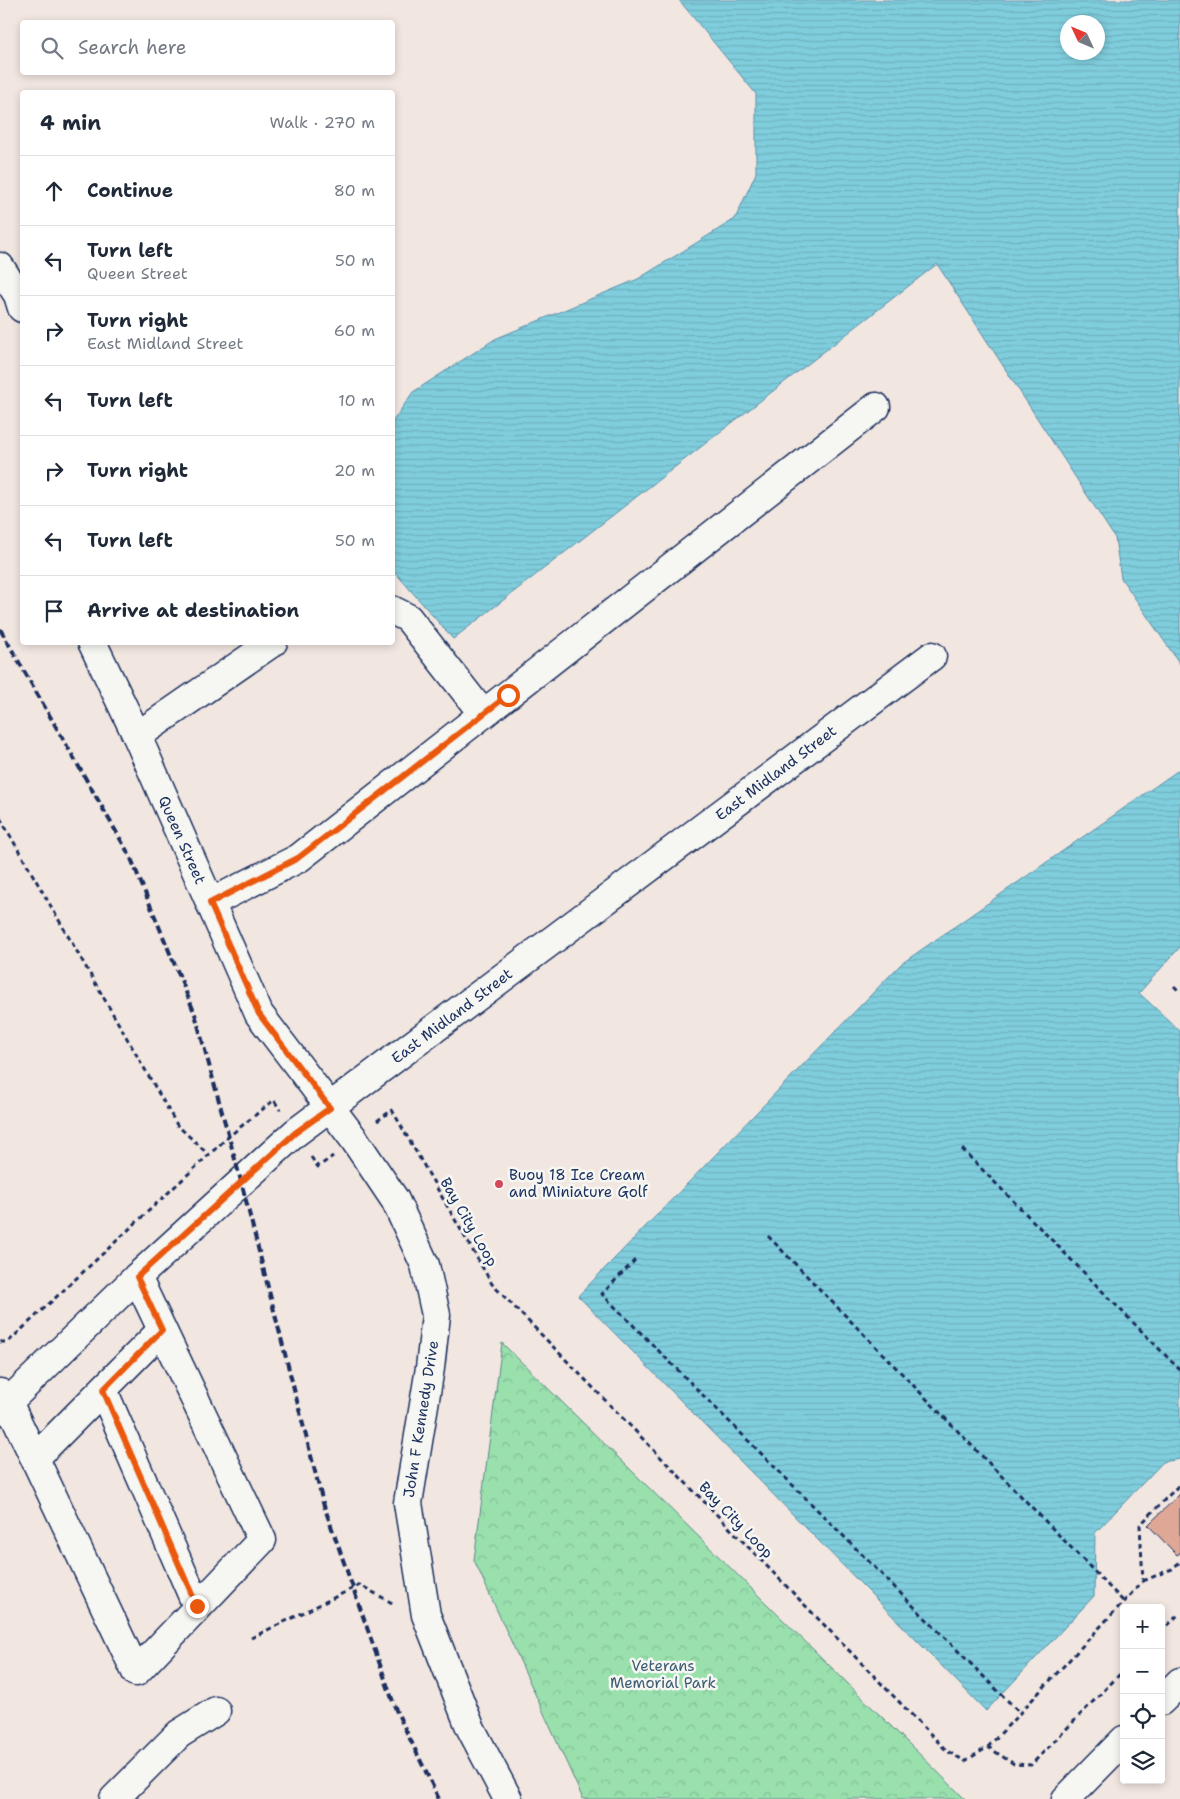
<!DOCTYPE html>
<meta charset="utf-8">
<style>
:root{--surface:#fff;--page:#f2f2f3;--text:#1f2937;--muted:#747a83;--line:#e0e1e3}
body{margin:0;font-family:"Shantell Sans",sans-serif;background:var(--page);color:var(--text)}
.controls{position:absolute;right:15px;bottom:15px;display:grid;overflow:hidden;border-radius:5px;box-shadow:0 2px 8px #0003}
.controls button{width:45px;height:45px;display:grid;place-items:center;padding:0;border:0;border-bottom:1px solid var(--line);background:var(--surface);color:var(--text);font:25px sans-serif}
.compass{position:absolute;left:1060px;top:15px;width:45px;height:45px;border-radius:50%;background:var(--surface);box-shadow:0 2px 8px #0003;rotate:314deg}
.stop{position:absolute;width:15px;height:15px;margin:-11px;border:4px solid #ea580c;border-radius:50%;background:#fff}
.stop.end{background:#ea580c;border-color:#fff;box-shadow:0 1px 5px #0008}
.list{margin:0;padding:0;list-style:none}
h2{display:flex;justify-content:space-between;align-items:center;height:65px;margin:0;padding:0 20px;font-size:21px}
h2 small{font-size:16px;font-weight:400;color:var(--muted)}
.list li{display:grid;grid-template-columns:32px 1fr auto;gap:15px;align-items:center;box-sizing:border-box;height:70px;padding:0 20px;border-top:1px solid var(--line)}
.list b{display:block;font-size:19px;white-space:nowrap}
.list p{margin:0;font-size:16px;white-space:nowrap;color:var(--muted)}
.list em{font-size:16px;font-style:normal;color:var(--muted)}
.icon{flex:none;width:28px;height:28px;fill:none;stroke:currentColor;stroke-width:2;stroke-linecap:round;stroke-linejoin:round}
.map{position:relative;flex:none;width:1180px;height:1799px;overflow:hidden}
.search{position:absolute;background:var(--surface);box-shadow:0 2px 8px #0003;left:20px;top:20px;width:375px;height:55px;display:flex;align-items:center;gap:12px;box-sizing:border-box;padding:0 18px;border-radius:5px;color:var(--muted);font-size:19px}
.panel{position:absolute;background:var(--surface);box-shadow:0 2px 8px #0003;left:20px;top:90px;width:375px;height:555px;border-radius:5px}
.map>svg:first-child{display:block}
.forest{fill:url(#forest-crowns);stroke:#5a8886}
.water{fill:url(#water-rules);stroke:#588eaa;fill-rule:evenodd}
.building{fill:#dfa896;stroke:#1b2f5e}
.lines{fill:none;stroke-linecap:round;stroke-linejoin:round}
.minor-casing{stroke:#1b2f5e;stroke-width:31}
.major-casing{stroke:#1b2f5e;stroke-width:31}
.path{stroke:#1b2f5e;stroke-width:3;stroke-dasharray:5 4;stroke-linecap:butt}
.minor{stroke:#f6f6f2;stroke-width:28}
.major{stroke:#f6f6f2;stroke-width:28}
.rail{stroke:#1b2f5e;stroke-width:4;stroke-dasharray:8 4;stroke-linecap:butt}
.route{stroke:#ea580c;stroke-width:6}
.poi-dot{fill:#d1495b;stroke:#f6f6f2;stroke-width:2}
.labels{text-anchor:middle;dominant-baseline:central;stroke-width:5;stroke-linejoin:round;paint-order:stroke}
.street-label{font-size:15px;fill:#1b2f5e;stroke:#f6f6f2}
.poi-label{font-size:15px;fill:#1b2f5e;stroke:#f6f6f2;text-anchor:start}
.park-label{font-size:15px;fill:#3a5b72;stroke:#f6f6f2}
</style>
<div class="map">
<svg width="1180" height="1799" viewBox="0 0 1180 1799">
<defs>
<pattern id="forest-crowns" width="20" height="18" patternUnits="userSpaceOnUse" patternTransform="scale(1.25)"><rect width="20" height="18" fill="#99e0ad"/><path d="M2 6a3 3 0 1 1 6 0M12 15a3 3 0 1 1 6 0" fill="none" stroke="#83c097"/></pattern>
<pattern id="water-rules" width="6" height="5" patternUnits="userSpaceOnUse" patternTransform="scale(1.25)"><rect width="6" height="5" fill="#80cedd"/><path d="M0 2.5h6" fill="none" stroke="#6eb1c0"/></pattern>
</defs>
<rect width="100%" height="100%" fill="#f1e6e0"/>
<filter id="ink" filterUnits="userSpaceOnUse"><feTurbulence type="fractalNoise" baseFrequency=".02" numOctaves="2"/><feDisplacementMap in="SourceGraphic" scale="10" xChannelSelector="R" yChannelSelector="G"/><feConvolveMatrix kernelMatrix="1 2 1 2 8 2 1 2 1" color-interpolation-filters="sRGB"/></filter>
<g filter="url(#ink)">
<polygon class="forest" points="502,1343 965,1799 583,1799 474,1560"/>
<g class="water">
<path d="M 679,0 L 1180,0 L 1180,664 L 1121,578 L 1115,538 L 937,264 L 453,639 L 393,570 L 393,421 L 413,392 L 495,339 L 638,279 L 735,219 L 756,173 L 756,94 ZM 1068,22 L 1098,22 L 1098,52 L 1068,52 Z"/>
<polygon points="1180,769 1180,947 1139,993 1180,1031 1180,1459 1163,1462 1095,1533 1094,1596 986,1711 578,1296 901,964"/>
</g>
<polygon class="building" points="1180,1494 1180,1553 1177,1555 1148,1525"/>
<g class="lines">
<defs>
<g id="minor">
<polyline points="0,267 18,295 22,308"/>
<polyline points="392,610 408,618 483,714"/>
<polyline points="92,642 137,736 259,1014 354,1139 395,1200 425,1265 436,1315 430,1368 408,1503 426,1615 470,1727 508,1799"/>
<polyline points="137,736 273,642"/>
<polyline points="210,903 299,858 876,407"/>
<polyline points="103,1390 197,1606"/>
<polyline points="8,1402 136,1672 262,1540 137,1277"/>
<polyline points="0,1410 137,1277 295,1133 932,656"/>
<polyline points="36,1457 162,1330"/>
<polyline points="1161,1701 1180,1682"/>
<polyline points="114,1799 179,1734 216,1711"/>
<polyline points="1066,1799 1124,1740"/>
</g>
<polyline id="major" points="0,1393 8,1402"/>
</defs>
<use href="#minor" class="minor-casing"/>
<use href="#major" class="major-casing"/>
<g class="path">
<polyline points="0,818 177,1125 209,1155"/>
<polyline points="1174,986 1180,992"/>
<polyline points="377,1121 392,1110 492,1284 947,1751 965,1761 988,1747 1014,1764 1031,1765 1124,1670"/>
<polyline points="962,1149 1180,1370"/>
<polyline points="311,1157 318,1167 333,1156"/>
<polyline points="768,1236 1124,1602"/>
<polyline points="635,1260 602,1294 1020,1713"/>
<polyline points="0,1342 8,1342 228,1137 274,1100 280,1110"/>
<polyline points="1143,1581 1172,1569 1180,1562"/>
<polyline points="1161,1632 1180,1613"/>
<polyline points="251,1638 360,1585 394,1604"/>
<polyline points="988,1747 1143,1581 1140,1525 1180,1484"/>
</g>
<use href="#minor" class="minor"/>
<use href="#major" class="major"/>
<polyline class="rail" points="0,629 130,856 195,1014 241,1181 323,1503 396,1710 439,1799"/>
</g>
</g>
<g class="lines" filter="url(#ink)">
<polyline class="route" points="197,1606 103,1390 162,1330 137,1277 295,1133 330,1108 259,1014 210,903 298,858 508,695"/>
</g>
<circle class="poi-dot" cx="499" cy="1184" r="5"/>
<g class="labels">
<g class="street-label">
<text transform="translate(776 773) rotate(-37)">East Midland Street</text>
<text transform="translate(182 840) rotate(66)">Queen Street</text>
<text transform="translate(452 1016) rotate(-37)">East Midland Street</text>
<text transform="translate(469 1222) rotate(60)">Bay City Loop</text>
<text transform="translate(421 1419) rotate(-81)">John F Kennedy Drive</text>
<text transform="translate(736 1520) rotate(46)">Bay City Loop</text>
</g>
<g class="poi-label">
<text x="509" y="1175">Buoy 18 Ice Cream<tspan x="509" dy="17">and Miniature Golf</tspan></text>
</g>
<g class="park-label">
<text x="663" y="1666">Veterans<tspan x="663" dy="17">Memorial Park</tspan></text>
</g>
</g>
</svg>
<div class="controls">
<button>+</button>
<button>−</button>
<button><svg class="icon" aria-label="locate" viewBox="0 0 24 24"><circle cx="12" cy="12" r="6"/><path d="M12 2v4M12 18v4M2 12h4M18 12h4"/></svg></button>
<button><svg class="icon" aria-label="layers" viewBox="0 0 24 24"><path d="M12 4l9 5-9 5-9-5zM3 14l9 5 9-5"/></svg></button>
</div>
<svg class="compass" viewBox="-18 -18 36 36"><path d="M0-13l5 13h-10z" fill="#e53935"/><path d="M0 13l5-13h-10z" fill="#747a83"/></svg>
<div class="stop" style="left:508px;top:695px"></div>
<div class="stop end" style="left:197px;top:1606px"></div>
<div class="search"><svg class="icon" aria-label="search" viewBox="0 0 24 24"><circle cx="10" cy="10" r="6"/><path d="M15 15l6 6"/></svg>Search here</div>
<section class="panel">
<h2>4 min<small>Walk · 270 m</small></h2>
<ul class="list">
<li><svg class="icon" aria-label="ahead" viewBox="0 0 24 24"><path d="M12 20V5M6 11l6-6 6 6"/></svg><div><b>Continue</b></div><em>80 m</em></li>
<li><svg class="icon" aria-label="left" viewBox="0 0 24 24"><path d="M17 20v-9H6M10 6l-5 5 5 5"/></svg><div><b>Turn left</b><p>Queen Street</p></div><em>50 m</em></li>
<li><svg class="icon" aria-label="right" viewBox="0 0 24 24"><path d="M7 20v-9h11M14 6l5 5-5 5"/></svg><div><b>Turn right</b><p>East Midland Street</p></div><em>60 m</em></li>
<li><svg class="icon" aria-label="left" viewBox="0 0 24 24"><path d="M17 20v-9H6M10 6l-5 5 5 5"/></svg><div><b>Turn left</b></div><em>10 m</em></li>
<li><svg class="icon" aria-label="right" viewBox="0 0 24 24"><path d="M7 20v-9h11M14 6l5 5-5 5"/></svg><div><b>Turn right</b></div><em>20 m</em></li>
<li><svg class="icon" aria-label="left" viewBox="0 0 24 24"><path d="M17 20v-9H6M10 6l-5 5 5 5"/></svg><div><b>Turn left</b></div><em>50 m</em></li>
<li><svg class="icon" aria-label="arrive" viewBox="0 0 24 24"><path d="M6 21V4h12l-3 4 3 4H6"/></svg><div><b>Arrive at destination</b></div></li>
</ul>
</section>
</div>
